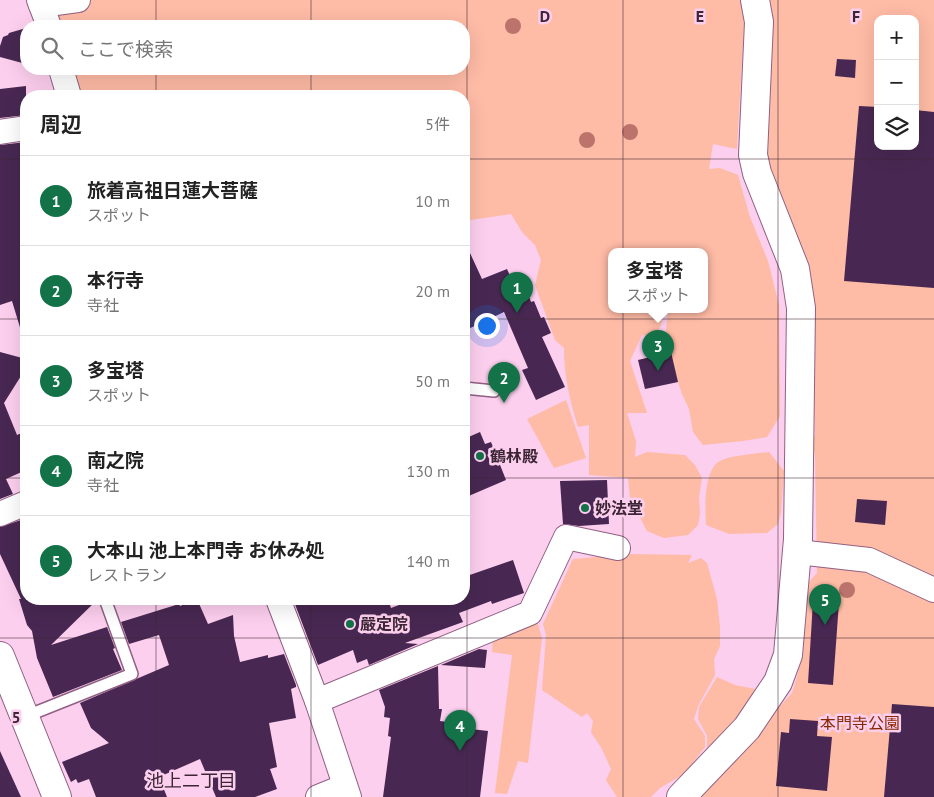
<!DOCTYPE html>
<html lang="ja">
<meta charset="utf-8">
<style>
:root{--surface:#fff;--page:#f2f2f2;--text:#222;--muted:#767676;--line:#e0e0e0;--accent:#137248}
body{margin:0;font-family:"PT Sans","Noto Sans JP",sans-serif;background:var(--page);color:var(--text)}
.controls{position:absolute;right:15px;top:15px;display:grid;overflow:hidden;border-radius:10px;box-shadow:0 5px 20px #0002}
.controls button{width:45px;height:45px;display:grid;place-items:center;padding:0;border:0;border-bottom:1px solid var(--line);background:var(--surface);color:var(--text);font:25px sans-serif}
.you{position:absolute;left:486px;top:325px;width:18px;height:18px;margin:-12px;border:4px solid #fff;border-radius:50%;background:#1a73e8;box-shadow:0 0 0 8px #1a73e833}
.badge{display:grid;place-items:center;width:32px;height:32px;border-radius:50%;background:var(--accent);color:#fff;font-size:16px;font-weight:700}
.pin{position:absolute;translate:-50% -41px;filter:drop-shadow(0 1px 2px #0008)}
.pin::after{content:'';position:absolute;top:26px;width:18px;height:15px;background:inherit;clip-path:polygon(0 0,100% 0,50% 100%)}
.popup{position:absolute;left:608px;top:248px;width:100px;height:65px;box-sizing:border-box;display:grid;place-content:center;border-radius:10px;background:var(--surface);filter:drop-shadow(0 1px 4px #0005);font-size:16px;white-space:nowrap;color:var(--muted)}
.popup b{font-size:19px;color:var(--text)}
.popup::after{content:'';position:absolute;left:50%;top:100%;margin-left:-10px;border:10px solid transparent;border-top-color:var(--surface)}
.list{margin:0;padding:0;list-style:none}
h2{display:flex;justify-content:space-between;align-items:center;height:65px;margin:0;padding:0 20px;font-size:21px}
h2 small{font-size:16px;font-weight:400;color:var(--muted)}
.list li{display:grid;grid-template-columns:32px 1fr auto;gap:15px;align-items:center;box-sizing:border-box;height:90px;padding:0 20px;border-top:1px solid var(--line)}
.list b{display:block;font-size:19px;white-space:nowrap}
.list p{margin:0;font-size:16px;white-space:nowrap;color:var(--muted)}
.list em{font-size:16px;font-style:normal;color:var(--muted)}
.icon{flex:none;width:28px;height:28px;fill:none;stroke:currentColor;stroke-width:2;stroke-linecap:round;stroke-linejoin:round}
.map{position:relative;flex:none;width:934px;height:797px;overflow:hidden}
.search{position:absolute;background:var(--surface);box-shadow:0 5px 20px #0002;left:20px;top:20px;width:450px;height:55px;display:flex;align-items:center;gap:12px;box-sizing:border-box;padding:0 18px;border-radius:20px;color:var(--muted);font-size:19px}
.panel{position:absolute;background:var(--surface);box-shadow:0 5px 20px #0002;left:20px;top:90px;width:450px;height:515px;border-radius:20px}
.map>svg:first-child{display:block}
.green{fill:#febba6;fill-rule:evenodd}
.building{fill:#482852}
.lines{fill:none;stroke-linecap:round;stroke-linejoin:round}
.service-casing{stroke:#916083;stroke-width:14}
.minor-casing{stroke:#916083;stroke-width:26}
.tertiary-casing{stroke:#916083;stroke-width:30}
.service{stroke:#fff;stroke-width:11}
.minor{stroke:#fff;stroke-width:24}
.tertiary{stroke:#fff;stroke-width:28}
.tree{fill:#bc736c}
.grid{fill:none;stroke:#3c2635;stroke-width:1;stroke-opacity:0.55}
.poi-dot{fill:#137248;stroke:#fccfee;stroke-width:2}
.labels{text-anchor:middle;dominant-baseline:central;stroke-width:5;stroke-linejoin:round;paint-order:stroke}
.poi-label{font-size:16px;font-weight:bold;fill:#3c2635;stroke:#fccfee;text-anchor:start}
.park-label{font-size:16px;fill:#882802;stroke:#fccfee}
.neighbourhood-label{font-size:18px;fill:#3c2635;stroke:#fccfee}
.grid-label{font-size:16px;text-anchor:middle;font-weight:bold;fill:#3c2635;stroke:#fccfee;stroke-width:5;stroke-linejoin:round;paint-order:stroke}
</style>
<div class="map">
<svg width="934" height="797" viewBox="0 0 934 797">
<rect width="100%" height="100%" fill="#fccfee"/>
<g class="green">
<path d="M 47,0 L 741,0 L 744,25 L 737,149 L 713,144 L 709,169 L 720,168 L 738,175 L 750,217 L 768,261 L 779,305 L 780,416 L 767,437 L 743,441 L 703,445 L 693,432 L 689,409 L 682,394 L 665,341 L 668,310 L 704,310 L 704,252 L 612,252 L 612,310 L 663,310 L 662,322 L 656,337 L 642,335 L 630,361 L 647,413 L 627,413 L 636,441 L 635,457 L 647,452 L 685,455 L 695,465 L 702,478 L 699,497 L 700,514 L 698,525 L 688,535 L 664,538 L 647,531 L 630,498 L 628,478 L 589,475 L 589,425 L 578,427 C 570,401 564,376 564,348 L 555,340 L 535,285 L 541,260 L 535,245 L 522,232 L 511,214 L 464,221 L 464,96 L 77,96 L 70,69 L 464,69 L 464,26 L 59,26 Z"/>
<path d="M 770,0 L 934,0 L 934,797 L 689,797 L 690,770 L 707,748 L 707,736 L 698,719 L 699,707 L 717,677 L 735,685 L 780,694 L 780,706 L 792,693 L 801,663 L 809,582 L 817,573 L 815,456 L 812,439 L 815,435 L 812,309 L 785,215 L 765,153 L 773,19 ZM 878,19 L 915,19 L 915,146 L 878,146 Z"/>
<polygon points="566,400 586,458 554,468 527,419"/>
<path d="M 769,452 L 784,471 L 781,512 L 778,524 L 767,533 L 729,534 L 706,525 C 705,509 703,467 722,460 C 736,455 754,454 769,452 Z"/>
<polygon points="630,554 692,555 688,563 701,558 707,563 717,599 720,627 720,646 714,659 715,675 698,706 694,719 705,736 705,747 684,774 660,788 651,797 617,797 606,780 611,769 602,749 591,732 593,721 587,713 582,717 542,690 546,635 543,624 573,559"/>
<polygon points="537,620 542,639 528,763 518,761 507,794 495,793 512,655 492,652 493,637"/>
</g>
<g class="building">
<polygon points="26,28 26,64 0,57 0,46 3,37 8,35 9,33"/>
<polygon points="837,59 856,60 855,78 835,76"/>
<polygon points="26,86 26,115 0,118 0,89"/>
<polygon points="859,106 878,107 878,146 915,146 915,110 934,112 934,288 844,281"/>
<polygon points="26,142 26,159 23,160 26,179 26,333 22,334 12,301 0,305 0,145"/>
<polygon points="464,240 482,279 507,269 511,278 517,276 524,289 526,288 531,302 534,301 541,318 544,317 551,333 542,337 565,387 536,400 522,370 528,368 504,312 464,331"/>
<polygon points="0,352 26,359 26,368 4,403 17,435 26,431 26,470 6,479 13,494 0,499"/>
<polygon points="671,352 678,382 645,389 638,360"/>
<polygon points="480,432 485,444 491,442 506,480 464,498 464,439"/>
<polygon points="607,480 609,524 579,526 563,524 560,481"/>
<polygon points="857,499 887,501 885,525 855,522"/>
<polygon points="24,519 26,524 26,599 98,599 51,645 107,627 115,648 113,649 122,670 53,697 37,658 32,631 27,625 19,599 21,599 0,554 0,527"/>
<polygon points="513,560 524,593 492,604 491,601 459,613 463,622 405,643 418,644 369,665 367,659 357,663 353,650 318,665 293,599 357,599 359,605 375,599 388,599 391,608 415,599 464,599 464,577"/>
<polygon points="197,599 208,624 233,615 234,636 240,662 268,655 268,658 284,654 296,685 296,687 291,689 296,718 269,723 277,767 270,769 277,789 255,797 216,797 200,759 159,777 167,797 96,797 89,779 78,783 76,779 71,782 62,762 109,743 91,728 80,703 169,665 159,635 129,644 121,622 179,604 180,606"/>
<polygon points="813,601 839,602 833,685 808,683"/>
<polygon points="479,649 487,650 485,668 441,665"/>
<polygon points="438,666 439,709 442,709 440,721 471,725 471,729 488,731 480,797 383,797 391,737 388,736 390,718 384,717 385,707 379,690"/>
<polygon points="892,704 934,707 934,797 884,797"/>
<polygon points="790,719 818,721 817,736 832,737 827,791 776,786 781,732 789,733"/>
<polygon points="0,751 21,797 0,797"/>
</g>
<g class="lines">
<defs>
<g id="service">
<polyline points="464,388 494,391"/>
<polyline points="24,717 132,674 105,599"/>
</g>
<g id="minor">
<polyline points="39,0 49,26"/>
<polyline points="41,5 78,0"/>
<polyline points="61,69 69,96"/>
<polyline points="0,132 26,128"/>
<polyline points="0,514 26,503"/>
<polyline points="798,552 869,560 934,590"/>
<polyline points="278,599 317,701 349,797"/>
<polyline points="317,701 530,613 566,537 618,548"/>
<polyline points="318,797 345,786"/>
</g>
<g id="tertiary">
<polyline points="0,656 57,797"/>
<polyline points="681,797 747,728 778,682 788,655 798,539 801,308 795,269 757,173 753,155 759,22 755,0"/>
</g>
</defs>
<use href="#service" class="service-casing"/>
<use href="#minor" class="minor-casing"/>
<use href="#tertiary" class="tertiary-casing"/>
<use href="#service" class="service"/>
<use href="#minor" class="minor"/>
<use href="#tertiary" class="tertiary"/>
</g>
<g class="tree">
<circle cx="513" cy="26" r="8"/>
<circle cx="630" cy="132" r="8"/>
<circle cx="587" cy="140" r="8"/>
<circle cx="847" cy="590" r="8"/>
</g>
<path class="grid" d="M 156,0 L 156,26M 311,0 L 311,26M 467,0 L 467,797M 623,0 L 623,797M 778,0 L 778,797M 156,69 L 156,96M 311,69 L 311,96M 0,159 L 26,159M 464,159 L 934,159M 0,319 L 26,319M 464,319 L 934,319M 0,478 L 26,478M 464,478 L 934,478M 156,599 L 156,797M 311,599 L 311,797M 0,638 L 934,638"/>
<g class="poi-dot">
<circle cx="480" cy="456" r="5"/>
<circle cx="585" cy="508" r="5"/>
<circle cx="350" cy="624" r="5"/>
</g>
<g class="labels">
<g class="poi-label">
<text x="490" y="456">鶴林殿</text>
<text x="595" y="508">妙法堂</text>
<text x="360" y="624">嚴定院</text>
</g>
<g class="park-label">
<text x="860" y="723">本門寺公園</text>
</g>
<g class="neighbourhood-label">
<text x="191" y="780">池上二丁目</text>
</g>
</g>
<g class="grid-label">
<text x="545" y="22">D</text>
<text x="700" y="22">E</text>
<text x="856" y="22">F</text>
<text x="16" y="723">5</text>
</g>
</svg>
<div class="controls">
<button>+</button>
<button>−</button>
<button><svg class="icon" aria-label="layers" viewBox="0 0 24 24"><path d="M12 4l9 5-9 5-9-5zM3 14l9 5 9-5"/></svg></button>
</div>
<div class="you"></div>
<div class="pin badge" style="left:517px;top:313px">1</div>
<div class="pin badge" style="left:504px;top:403px">2</div>
<div class="pin badge" style="left:658px;top:371px">3</div>
<div class="popup"><b>多宝塔</b>スポット</div>
<div class="pin badge" style="left:460px;top:751px">4</div>
<div class="pin badge" style="left:825px;top:625px">5</div>
<div class="search"><svg class="icon" aria-label="search" viewBox="0 0 24 24"><circle cx="10" cy="10" r="6"/><path d="M15 15l6 6"/></svg>ここで検索</div>
<section class="panel">
<h2>周辺<small>5件</small></h2>
<ul class="list">
<li><span class="badge">1</span><div><b>旅着高祖日蓮大菩薩</b><p>スポット</p></div><em>10 m</em></li>
<li><span class="badge">2</span><div><b>本行寺</b><p>寺社</p></div><em>20 m</em></li>
<li><span class="badge">3</span><div><b>多宝塔</b><p>スポット</p></div><em>50 m</em></li>
<li><span class="badge">4</span><div><b>南之院</b><p>寺社</p></div><em>130 m</em></li>
<li><span class="badge">5</span><div><b>大本山 池上本門寺 お休み処</b><p>レストラン</p></div><em>140 m</em></li>
</ul>
</section>
</div>
